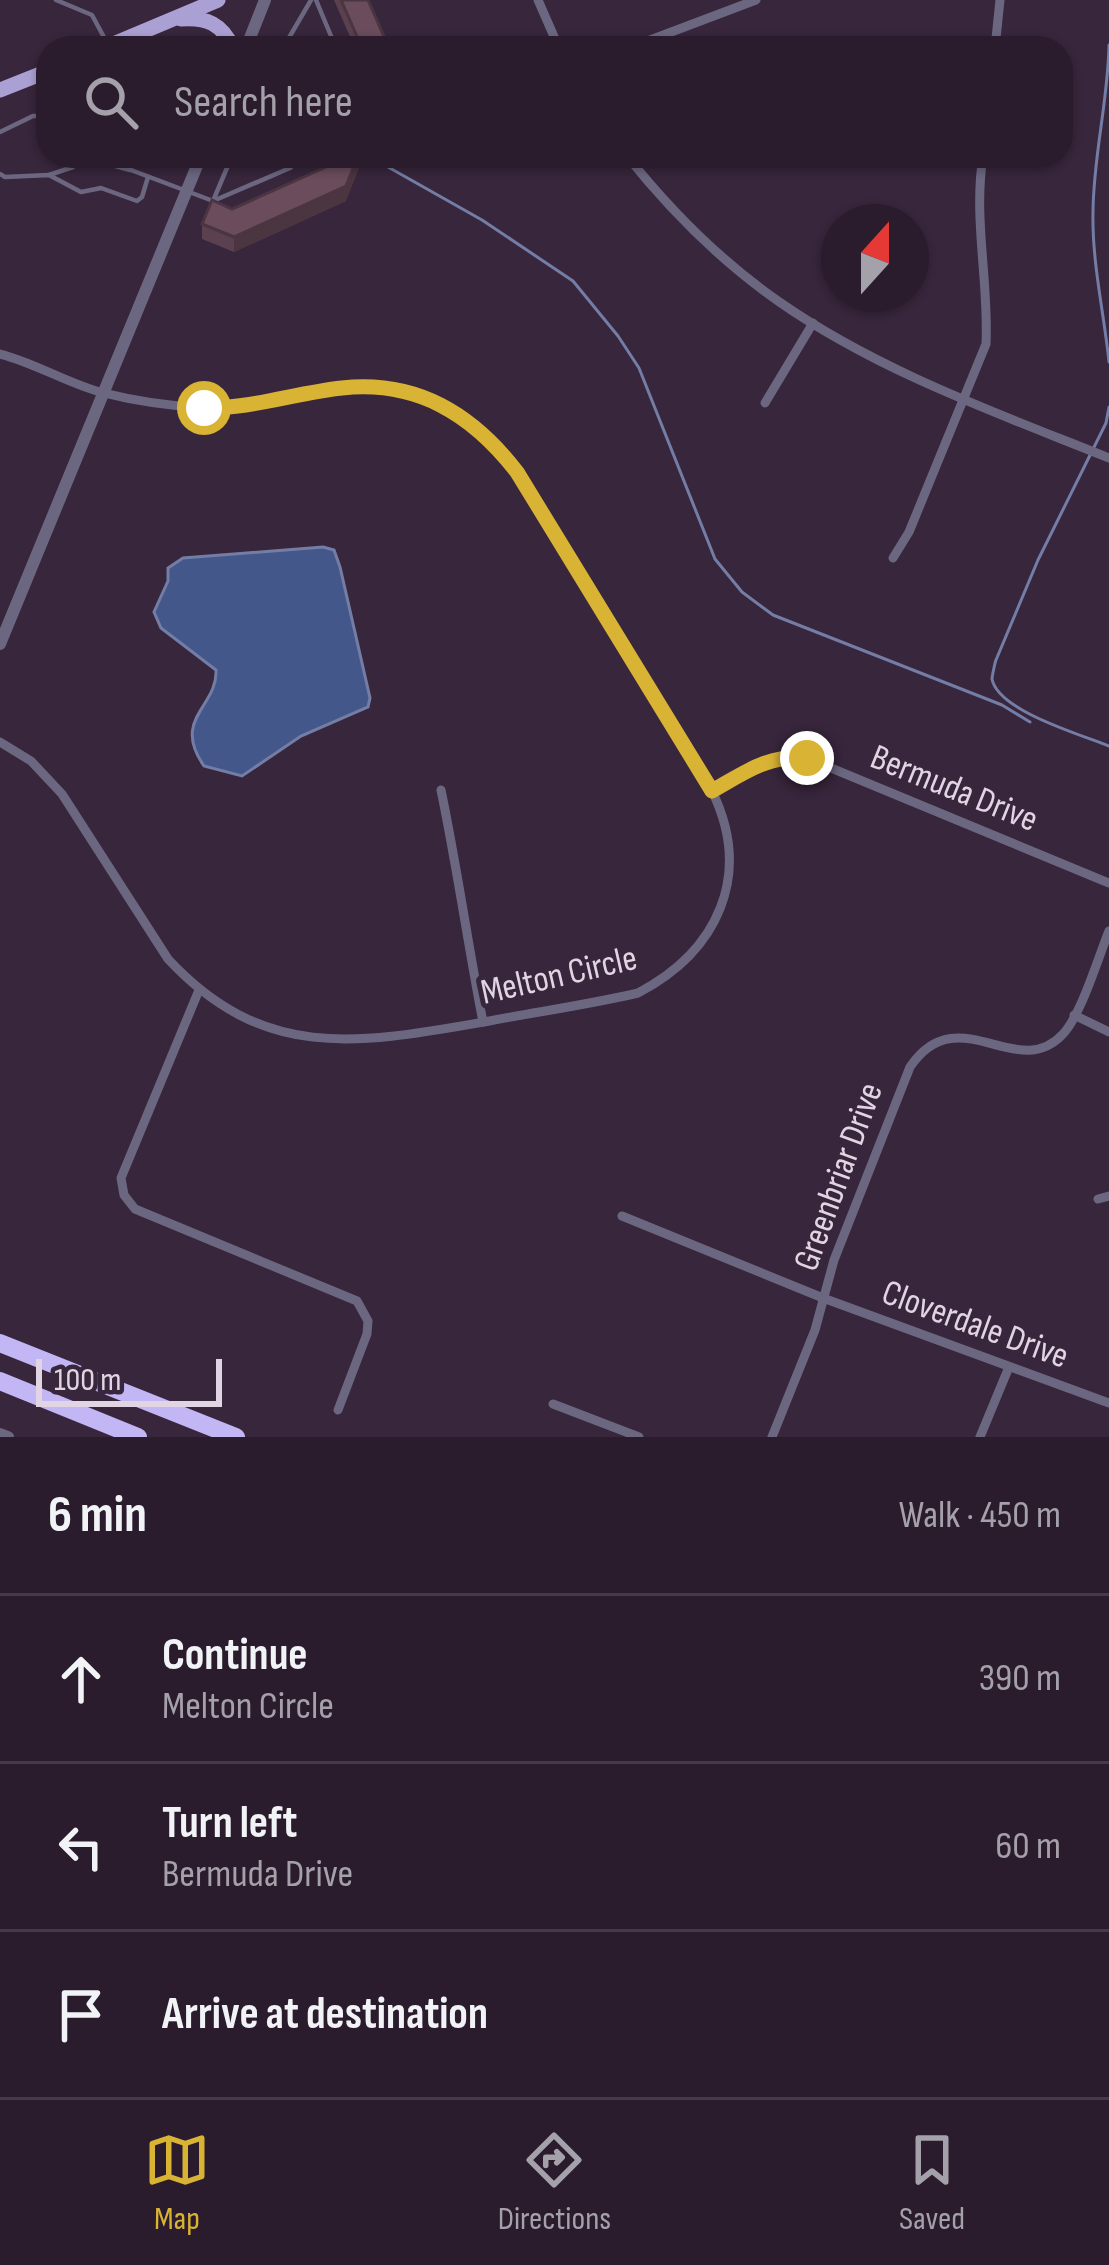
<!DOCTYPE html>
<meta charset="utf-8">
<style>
:root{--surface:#2a1c2d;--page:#322535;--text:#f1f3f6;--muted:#a5a1aa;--line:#463a49;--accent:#d9b334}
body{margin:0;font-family:"Sofia Sans Condensed",sans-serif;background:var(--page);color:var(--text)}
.compass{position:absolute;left:821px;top:204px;width:108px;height:108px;border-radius:50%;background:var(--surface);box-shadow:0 3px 9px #0004;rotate:21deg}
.scale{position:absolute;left:36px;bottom:30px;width:186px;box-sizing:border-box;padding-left:12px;border:6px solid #e1d5e3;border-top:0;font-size:33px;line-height:42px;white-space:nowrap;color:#e1d5e3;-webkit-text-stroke:9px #38263c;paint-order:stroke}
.stop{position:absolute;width:36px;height:36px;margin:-27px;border:9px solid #d9b334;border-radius:50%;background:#fff}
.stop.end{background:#d9b334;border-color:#fff;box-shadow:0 3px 12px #0008}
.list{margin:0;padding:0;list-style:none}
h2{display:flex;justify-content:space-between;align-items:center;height:156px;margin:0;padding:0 48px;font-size:51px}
h2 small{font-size:39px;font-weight:400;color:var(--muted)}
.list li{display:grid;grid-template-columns:78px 1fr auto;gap:36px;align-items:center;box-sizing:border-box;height:168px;padding:0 48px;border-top:3px solid var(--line)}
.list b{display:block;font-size:45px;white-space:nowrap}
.list p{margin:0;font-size:39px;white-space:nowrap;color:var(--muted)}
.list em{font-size:39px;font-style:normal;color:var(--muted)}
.icon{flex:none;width:66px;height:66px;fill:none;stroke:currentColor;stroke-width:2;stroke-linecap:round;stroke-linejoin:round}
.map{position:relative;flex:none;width:1109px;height:1437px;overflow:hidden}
.search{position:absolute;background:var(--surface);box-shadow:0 3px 9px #0004;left:36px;right:36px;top:36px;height:132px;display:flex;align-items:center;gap:30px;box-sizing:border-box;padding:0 42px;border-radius:36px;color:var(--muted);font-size:45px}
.sheet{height:660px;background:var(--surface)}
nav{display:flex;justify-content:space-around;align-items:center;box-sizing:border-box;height:168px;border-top:3px solid var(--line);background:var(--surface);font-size:33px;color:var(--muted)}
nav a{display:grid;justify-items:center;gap:6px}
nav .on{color:var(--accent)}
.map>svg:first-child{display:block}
.water{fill:#44578b;stroke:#737da5;stroke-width:3}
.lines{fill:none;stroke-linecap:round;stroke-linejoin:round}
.stream{stroke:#737da5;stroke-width:3}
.service{stroke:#6c6781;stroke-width:4.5}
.minor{stroke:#6c6781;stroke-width:9}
.tertiary{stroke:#6c6781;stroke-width:12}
.primary{stroke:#aba0d3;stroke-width:15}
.motorway{stroke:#c3b6f4;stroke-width:18}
.wall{fill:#5b414f}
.shaded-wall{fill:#4a3540}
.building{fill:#6a4c5c;stroke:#4a3540;stroke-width:3}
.route{stroke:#d9b334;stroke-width:15}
.labels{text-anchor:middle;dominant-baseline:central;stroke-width:10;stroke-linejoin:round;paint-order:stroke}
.street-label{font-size:36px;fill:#e1d5e3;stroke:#38263c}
</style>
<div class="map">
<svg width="1109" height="1437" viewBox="0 0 1109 1437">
<rect width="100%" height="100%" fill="#38263c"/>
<path class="water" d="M 323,547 L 334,550 L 340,567 L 370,698 L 368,707 L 301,736 L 242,776 L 204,766 C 171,718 218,707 216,670 L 161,628 L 154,612 L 168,581 L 168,568 L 183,558 Z"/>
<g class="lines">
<g class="stream">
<path d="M 1109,45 C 1108,102 1093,157 1093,213 C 1092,263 1104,313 1109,362"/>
<polyline points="388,167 482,220 573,281 618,336 639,368 715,559 742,592 773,615 1002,705 1030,722"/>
<path d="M 1109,407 L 1106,423 L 1038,560 L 996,660 C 995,662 992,677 992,679 C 998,711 1082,735 1109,746"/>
</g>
<g class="service">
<polyline points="56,0 92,15 106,41"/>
<polyline points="316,0 336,48"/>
<polyline points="283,48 311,0"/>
<polyline points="0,132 33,116 48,116"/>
<polyline points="126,156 131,170 213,201 290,168 304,156"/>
<polyline points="261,156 289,168"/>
<polyline points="89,161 101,162 130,170"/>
<polyline points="0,174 5,177 49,175 81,192 101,188 137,201 142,197 148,177"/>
<polyline points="49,175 73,167"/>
<polyline points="213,201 232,156"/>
</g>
<g class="minor">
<polyline points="538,0 559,48"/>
<polyline points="629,48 756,0"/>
<polyline points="995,48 1000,0"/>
<path d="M 627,156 C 670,210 721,261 778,301 C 878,371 997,413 1109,458"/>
<path d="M 0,354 C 36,363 68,384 104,393 C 135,401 172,406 205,408 C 236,411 266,402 296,397 C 395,378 453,388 517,472 L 712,791 C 753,875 718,951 638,993 C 587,1005 535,1012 484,1022 C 358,1044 264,1062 168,959 L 62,794 L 31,761 L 0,742"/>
<polyline points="765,403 813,323"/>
<path d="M 893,558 L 909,532 L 986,344 C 989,281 973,219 983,156"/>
<path d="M 441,790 C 457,867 468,945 483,1022"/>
<path d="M 712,791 C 744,773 769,754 807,758 L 1109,883"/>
<polyline points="199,990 121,1178 124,1195 135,1209 357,1301 368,1321 367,1334 338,1410"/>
<polyline points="1074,1015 1109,1032"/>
<polyline points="1098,1199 1109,1196"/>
<polyline points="622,1216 823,1298 1109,1403"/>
<polyline points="553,1404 639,1437"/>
<path d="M 772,1437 L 815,1330 L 834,1260 L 910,1067 C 958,996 1017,1084 1063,1034 C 1081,1015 1098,958 1109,931"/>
<polyline points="980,1437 1009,1367"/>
</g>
<g class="tertiary">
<polyline points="246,48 265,0"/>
<polyline points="0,644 201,156"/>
<polyline points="0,1434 8,1437"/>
</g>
<g class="primary">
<path d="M 181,19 C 207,17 222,24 233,48"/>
<polyline points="104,48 218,0"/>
<polyline points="0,90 48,71"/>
</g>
<g class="motorway">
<polyline points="0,1343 236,1437"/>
<polyline points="0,1381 138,1437"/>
</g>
</g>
<g class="wall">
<polygon points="334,0 368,0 389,48 355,48"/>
<polygon points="346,201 234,252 202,239 202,224 232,209"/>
</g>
<polygon class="shaded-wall" points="358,156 364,156 346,201 234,252 234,237"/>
<g class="building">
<polygon points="341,0 368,0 389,48 362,48"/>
<polygon points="330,156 358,156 346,186 234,237 202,224 212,200 232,209 326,167"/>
</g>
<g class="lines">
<path class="route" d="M 204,408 C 251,409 295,393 342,388 C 417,380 472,414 517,472 L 712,791 C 744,773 769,754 807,758"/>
</g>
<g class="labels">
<g class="street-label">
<text transform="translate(954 789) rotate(22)">Bermuda Drive</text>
<text transform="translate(559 976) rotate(-13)">Melton Circle</text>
<text transform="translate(839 1177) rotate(-70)">Greenbriar Drive</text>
<text transform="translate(975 1325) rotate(20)">Cloverdale Drive</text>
</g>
</g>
</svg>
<svg class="compass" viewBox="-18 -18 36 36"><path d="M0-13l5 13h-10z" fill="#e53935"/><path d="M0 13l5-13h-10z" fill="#a5a1aa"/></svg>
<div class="scale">100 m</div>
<div class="stop" style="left:204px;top:408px"></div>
<div class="stop end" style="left:807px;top:758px"></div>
<div class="search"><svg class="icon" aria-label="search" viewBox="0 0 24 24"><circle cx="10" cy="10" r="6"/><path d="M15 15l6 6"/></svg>Search here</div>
</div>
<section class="sheet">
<h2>6 min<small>Walk · 450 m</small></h2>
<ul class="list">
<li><svg class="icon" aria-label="ahead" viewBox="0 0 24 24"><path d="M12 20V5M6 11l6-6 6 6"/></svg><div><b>Continue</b><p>Melton Circle</p></div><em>390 m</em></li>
<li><svg class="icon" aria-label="left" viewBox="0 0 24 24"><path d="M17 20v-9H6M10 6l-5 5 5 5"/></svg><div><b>Turn left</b><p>Bermuda Drive</p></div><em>60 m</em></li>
<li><svg class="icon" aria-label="arrive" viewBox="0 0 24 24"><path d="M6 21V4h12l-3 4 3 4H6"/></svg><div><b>Arrive at destination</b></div></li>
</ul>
</section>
<nav>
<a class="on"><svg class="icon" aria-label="map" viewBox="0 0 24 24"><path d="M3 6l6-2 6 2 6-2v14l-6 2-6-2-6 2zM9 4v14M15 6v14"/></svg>Map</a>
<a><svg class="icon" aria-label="directions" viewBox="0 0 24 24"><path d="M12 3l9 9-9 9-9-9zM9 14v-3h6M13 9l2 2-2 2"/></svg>Directions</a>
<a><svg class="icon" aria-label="saved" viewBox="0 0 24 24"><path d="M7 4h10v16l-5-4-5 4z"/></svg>Saved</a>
</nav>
